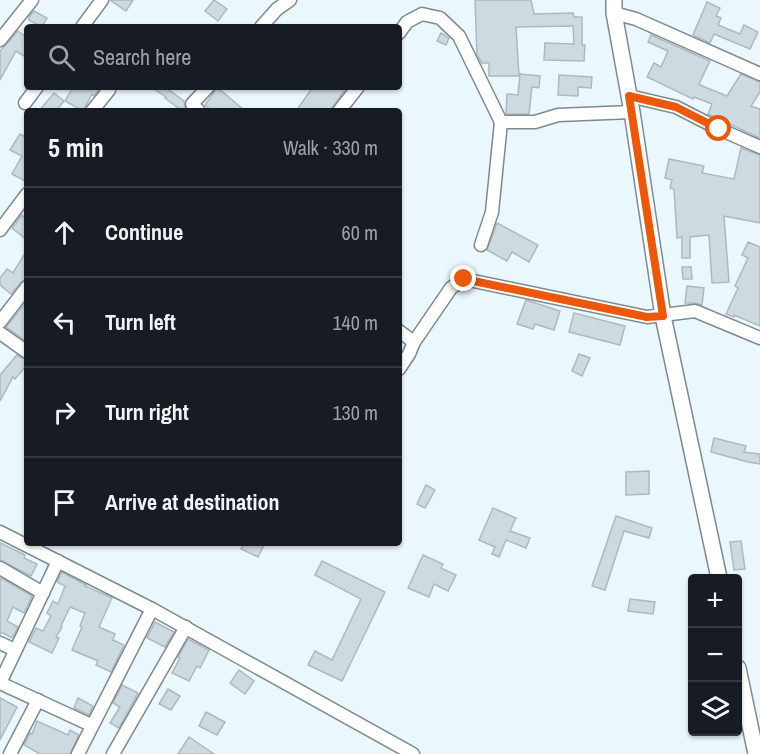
<!DOCTYPE html>
<meta charset="utf-8">
<style>
:root{--surface:#171b24;--page:#20242c;--text:#f1f3f6;--muted:#9ea1a6;--line:#363941}
body{margin:0;font-family:"Archivo Narrow",sans-serif;background:var(--page);color:var(--text)}
.controls{position:absolute;right:18px;bottom:18px;display:grid;overflow:hidden;border-radius:6px;box-shadow:0 2px 4px #0004}
.controls button{width:54px;height:54px;display:grid;place-items:center;padding:0;border:0;border-bottom:2px solid var(--line);background:var(--surface);color:var(--text);font:30px sans-serif}
.stop{position:absolute;width:18px;height:18px;margin:-14px;border:4px solid #ea580c;border-radius:50%;background:#fff}
.stop.end{background:#ea580c;border-color:#fff;box-shadow:0 2px 6px #0008}
.list{margin:0;padding:0;list-style:none}
h2{display:flex;justify-content:space-between;align-items:center;height:78px;margin:0;padding:0 24px;font-size:26px}
h2 small{font-size:20px;font-weight:400;color:var(--muted)}
.list li{display:grid;grid-template-columns:39px 1fr auto;gap:18px;align-items:center;box-sizing:border-box;height:90px;padding:0 24px;border-top:2px solid var(--line)}
.list b{display:block;font-size:22px;white-space:nowrap}
.list em{font-size:20px;font-style:normal;color:var(--muted)}
.icon{flex:none;width:33px;height:33px;fill:none;stroke:currentColor;stroke-width:2;stroke-linecap:round;stroke-linejoin:round}
.map{position:relative;flex:none;width:760px;height:754px;overflow:hidden}
.search{position:absolute;background:var(--surface);box-shadow:0 2px 4px #0004;left:24px;top:24px;width:378px;height:66px;display:flex;align-items:center;gap:15px;box-sizing:border-box;padding:0 21px;border-radius:6px;color:var(--muted);font-size:22px}
.panel{position:absolute;background:var(--surface);box-shadow:0 2px 4px #0004;left:24px;top:108px;width:378px;height:438px;border-radius:6px}
.map>svg:first-child{display:block}
.building{fill:#cddadf;stroke:#adb9bf;stroke-width:1.5}
.lines{fill:none;stroke-linecap:round;stroke-linejoin:round}
.minor-casing{stroke:#7e8a8f;stroke-width:15}
.major-casing{stroke:#7e8a8f;stroke-width:18}
.minor{stroke:#fff;stroke-width:12}
.major{stroke:#fff;stroke-width:15}
.route{stroke:#ea580c;stroke-width:8}
</style>
<div class="map">
<svg width="760" height="754" viewBox="0 0 760 754">
<rect width="100%" height="100%" fill="#eaf7fd"/>
<g class="building">
<polygon points="110,0 133,0 126,11"/>
<polygon points="214,0 227,9 218,21 205,11"/>
<polygon points="475,0 531,0 534,14 573,13 574,17 582,17 582,45 585,45 584,61 544,60 545,43 574,44 573,26 516,27 519,76 489,76 489,63 482,63 477,55"/>
<polygon points="707,2 720,8 716,16 721,18 718,25 740,34 744,25 758,32 750,49 714,34 710,43 693,35"/>
<polygon points="34,11 47,18 42,27 29,20 29,17"/>
<polygon points="18,31 27,38 27,58 16,51 0,80 0,51"/>
<polygon points="441,33 449,38 446,45 437,41"/>
<polygon points="651,35 710,61 699,84 700,85 727,96 741,74 760,82 760,92 751,106 760,109 760,138 708,114 712,104 694,97 693,99 647,77 654,63 661,67 668,51 648,42"/>
<polygon points="520,74 540,76 539,88 532,87 529,114 506,114 507,94 518,95"/>
<polygon points="559,75 592,77 591,88 578,87 578,96 558,95"/>
<polygon points="73,87 97,87 98,91 94,96 92,94 83,111 65,101"/>
<polygon points="151,87 165,87 184,101 185,107 182,111 165,98 166,97"/>
<polygon points="313,87 347,87 330,111 296,111"/>
<polygon points="217,88 224,93 245,111 213,111 205,105"/>
<polygon points="54,93 64,101 56,111 39,111"/>
<polygon points="20,134 27,138 27,182 12,174 22,156 10,150"/>
<polygon points="741,148 760,155 760,223 724,216 729,282 712,283 709,235 690,237 690,258 682,258 682,237 677,238 674,189 670,188 672,180 665,178 669,159 704,166 702,173 734,179"/>
<polygon points="22,215 27,220 27,240 12,228"/>
<polygon points="497,223 538,245 529,262 512,252 507,261 487,250"/>
<polygon points="748,242 760,247 760,326 734,315 734,317 726,314 738,288 735,286 748,258 742,255"/>
<polygon points="27,250 27,279 21,282 11,294 0,285 0,278 7,269 13,273"/>
<polygon points="682,267 691,267 692,279 683,279"/>
<polygon points="687,286 704,288 702,305 695,303 685,303"/>
<polygon points="526,300 560,311 554,330 535,324 533,329 517,324"/>
<polygon points="27,301 27,342 6,327"/>
<polygon points="574,313 625,326 620,345 569,332"/>
<polygon points="579,354 590,358 582,376 572,371"/>
<polygon points="17,355 27,360 27,365 15,379 13,377 0,401 0,375"/>
<polygon points="714,438 746,446 744,452 760,454 760,464 748,462 711,452"/>
<polygon points="649,471 649,494 626,495 626,472"/>
<polygon points="426,485 435,490 425,508 417,504"/>
<polygon points="493,508 516,518 510,531 530,538 526,548 506,540 499,557 492,554 495,547 479,540"/>
<polygon points="616,516 652,528 649,538 624,531 605,590 592,586"/>
<polygon points="741,541 745,569 734,570 730,542"/>
<polygon points="0,543 25,555 24,558 37,564 31,576 0,560"/>
<polygon points="244,543 265,543 258,557 241,549"/>
<polygon points="423,555 443,564 441,568 456,575 448,591 434,584 429,597 408,588"/>
<polygon points="322,561 385,592 342,681 308,665 315,651 332,660 361,599 315,575"/>
<polygon points="62,572 86,585 85,586 112,598 99,627 115,634 113,640 124,645 111,672 96,665 98,661 72,650 82,627 80,626 85,613 70,607 61,626 62,627 56,637 59,638 52,653 29,642 36,628 43,631 51,616 47,613 53,601 58,604 65,586 57,582"/>
<polygon points="1,578 32,596 24,613 13,607 7,621 18,627 12,638 1,632 0,635 0,581"/>
<polygon points="630,599 655,602 653,614 628,611"/>
<polygon points="155,622 174,632 165,647 147,638"/>
<polygon points="188,639 209,650 200,668 197,666 189,681 172,673 180,658 178,657"/>
<polygon points="239,670 254,681 245,694 230,683"/>
<polygon points="122,685 138,693 119,728 110,723 120,707 113,703"/>
<polygon points="168,689 180,696 171,710 159,704"/>
<polygon points="0,698 17,707 0,740"/>
<polygon points="78,698 93,706 89,715 74,708"/>
<polygon points="206,712 225,722 217,735 199,726"/>
<polygon points="37,721 68,735 70,730 79,735 70,754 40,754 24,745 30,733 32,734"/>
<polygon points="189,737 195,741 214,754 178,754"/>
</g>
<g class="lines">
<defs>
<g id="minor">
<polyline points="614,13 636,19 760,74"/>
<polyline points="82,27 102,0"/>
<polyline points="261,27 277,9 290,0"/>
<polyline points="399,33 407,22 422,14 440,18 459,36 501,122 535,122 558,115 632,112"/>
<polyline points="0,40 32,0"/>
<polyline points="629,96 676,107 719,129 760,147"/>
<polyline points="25,103 37,87"/>
<polyline points="92,111 109,90 105,87"/>
<polyline points="199,111 192,104 208,87"/>
<polyline points="339,111 358,87"/>
<polyline points="0,230 27,194"/>
<polyline points="481,245 492,212 501,122"/>
<polyline points="0,322 27,287"/>
<polyline points="399,331 414,342"/>
<polyline points="0,333 27,352"/>
<polyline points="399,369 409,354 414,342 451,288 464,279 647,317 695,311 760,338"/>
<polyline points="0,532 152,609 413,754"/>
<polyline points="0,568 43,593"/>
<polyline points="0,643 15,650"/>
<polyline points="0,683 58,561"/>
<polyline points="0,683 91,725"/>
<polyline points="10,754 38,700"/>
<polyline points="78,754 152,609"/>
<polyline points="113,754 186,627"/>
</g>
<g id="major">
<polyline points="614,0 614,13 632,112 663,316 719,578"/>
<polyline points="738,668 756,754"/>
</g>
</defs>
<use href="#minor" class="minor-casing"/>
<use href="#major" class="major-casing"/>
<use href="#minor" class="minor"/>
<use href="#major" class="major"/>
</g>
<g class="lines">
<polyline class="route" points="464,279 647,317 663,316 629,96 676,107 719,129"/>
</g>
</svg>
<div class="controls">
<button>+</button>
<button>−</button>
<button><svg class="icon" aria-label="layers" viewBox="0 0 24 24"><path d="M12 4l9 5-9 5-9-5zM3 14l9 5 9-5"/></svg></button>
</div>
<div class="stop" style="left:719px;top:129px"></div>
<div class="stop end" style="left:464px;top:279px"></div>
<div class="search"><svg class="icon" aria-label="search" viewBox="0 0 24 24"><circle cx="10" cy="10" r="6"/><path d="M15 15l6 6"/></svg>Search here</div>
<section class="panel">
<h2>5 min<small>Walk · 330 m</small></h2>
<ul class="list">
<li><svg class="icon" aria-label="ahead" viewBox="0 0 24 24"><path d="M12 20V5M6 11l6-6 6 6"/></svg><div><b>Continue</b></div><em>60 m</em></li>
<li><svg class="icon" aria-label="left" viewBox="0 0 24 24"><path d="M17 20v-9H6M10 6l-5 5 5 5"/></svg><div><b>Turn left</b></div><em>140 m</em></li>
<li><svg class="icon" aria-label="right" viewBox="0 0 24 24"><path d="M7 20v-9h11M14 6l5 5-5 5"/></svg><div><b>Turn right</b></div><em>130 m</em></li>
<li><svg class="icon" aria-label="arrive" viewBox="0 0 24 24"><path d="M6 21V4h12l-3 4 3 4H6"/></svg><div><b>Arrive at destination</b></div></li>
</ul>
</section>
</div>
